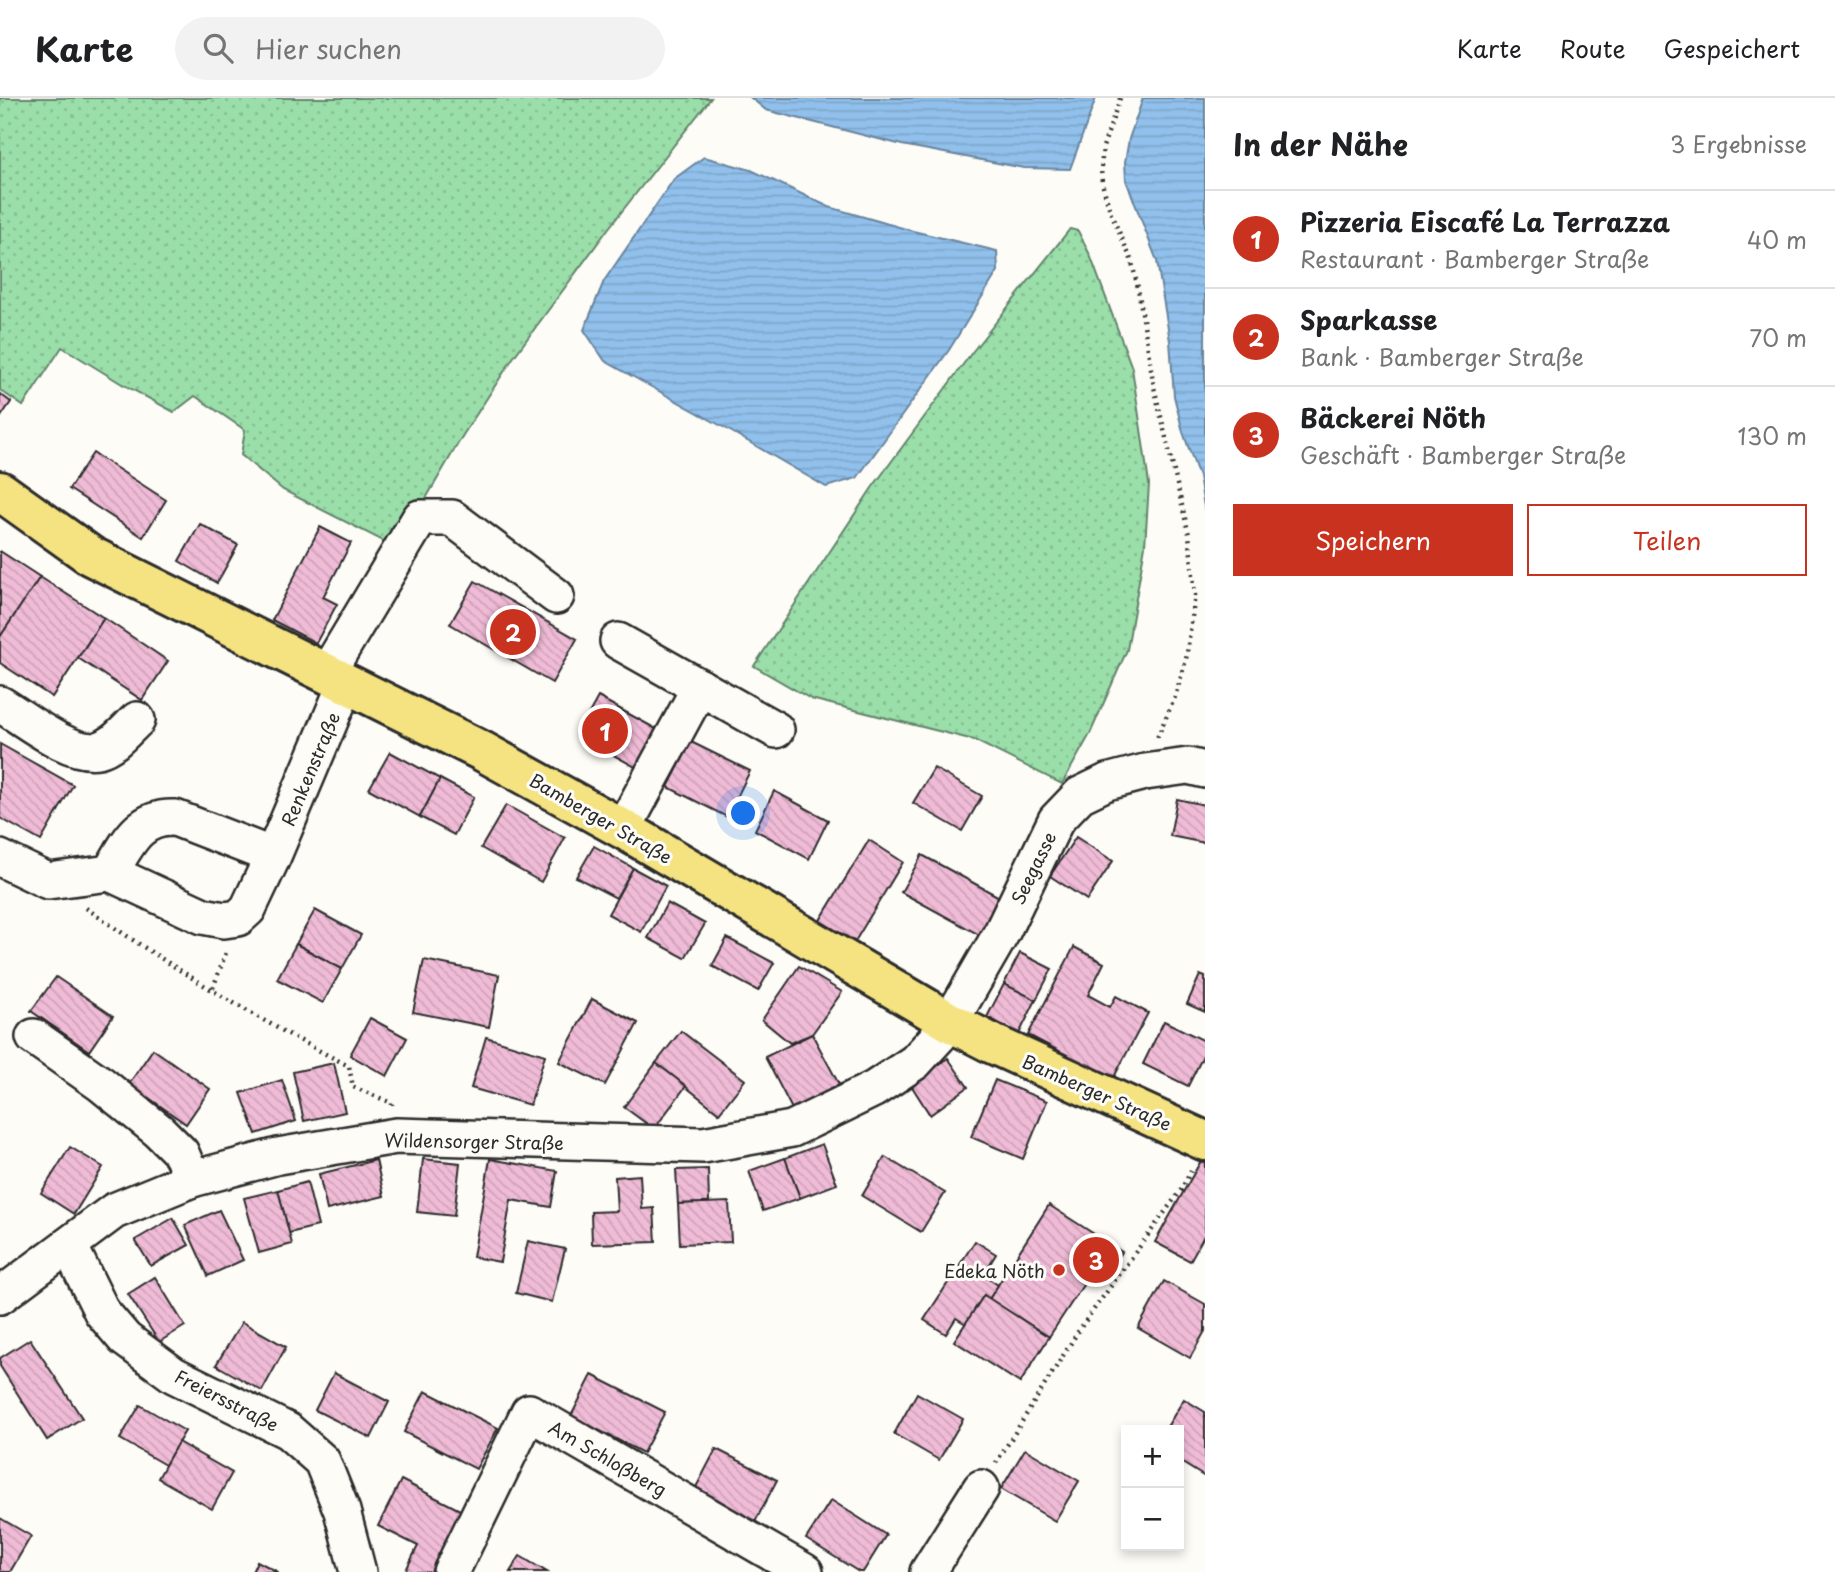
<!DOCTYPE html>
<html lang="de">
<meta charset="utf-8">
<style>
:root{--surface:#fff;--page:#f2f2f2;--text:#202124;--muted:#757577;--line:#e0e0e0;--accent:#c8321e}
body{margin:0;font-family:"Playpen Sans",sans-serif;background:var(--page);color:var(--text)}
.controls{position:absolute;right:21px;bottom:21px;display:grid;overflow:hidden;border-radius:0px;box-shadow:0 4px 10px #0003}
.controls button{width:63px;height:63px;display:grid;place-items:center;padding:0;border:0;border-bottom:2px solid var(--line);background:var(--surface);color:var(--text);font:35px sans-serif}
.you{position:absolute;left:744px;top:716px;width:24px;height:24px;margin:-18px;border:5px solid #fff;border-radius:50%;background:#1a73e8;box-shadow:0 0 0 10px #1a73e833}
.badge{display:grid;place-items:center;width:46px;height:46px;border-radius:50%;background:var(--accent);color:#fff;font-size:23px;font-weight:700}
.pin{position:absolute;translate:-50% -50%;border:4px solid #fff;box-shadow:0 2px 7px #0006}
.list{margin:0;padding:0;list-style:none}
h2{display:flex;justify-content:space-between;align-items:center;height:91px;margin:0;padding:0 28px;font-size:30px}
h2 small{font-size:23px;font-weight:400;color:var(--muted)}
.list li{display:grid;grid-template-columns:46px 1fr auto;gap:21px;align-items:center;box-sizing:border-box;height:98px;padding:0 28px;border-top:2px solid var(--line)}
.list b{display:block;font-size:26px;white-space:nowrap}
.list p{margin:0;font-size:23px;white-space:nowrap;color:var(--muted)}
.list em{font-size:23px;font-style:normal;color:var(--muted)}
.actions{display:flex;gap:14px;padding:21px 28px}
.actions a{flex:1;padding:16px 0;border:2px solid var(--accent);border-radius:0px;text-align:center;font-size:24px;color:var(--accent)}
.actions .main{background:var(--accent);color:#fff}
.icon{flex:none;width:38px;height:38px;fill:none;stroke:currentColor;stroke-width:2;stroke-linecap:round;stroke-linejoin:round}
.map{position:relative;flex:none;width:1205px;height:1474px;overflow:hidden}
header{display:flex;align-items:center;gap:42px;box-sizing:border-box;height:98px;padding:0 35px;background:var(--surface);border-bottom:2px solid var(--line)}
header strong{font-size:33px}
nav{display:flex;gap:38px;margin-inline-start:auto;font-size:24px}
.search{width:490px;height:63px;background:var(--page);display:flex;align-items:center;gap:18px;box-sizing:border-box;padding:0 24px;border-radius:38px;color:var(--muted);font-size:26px}
main{display:flex}
aside{flex:1;background:var(--surface)}
.map>svg:first-child{display:block}
.grass{fill:url(#grass-dots);stroke:#62846a;stroke-width:2}
.water{fill:url(#water-rules);stroke:#68849e;stroke-width:2}
.building{fill:url(#building-back-hatch);stroke:#2b2b2b;stroke-width:2}
.lines{fill:none;stroke-linecap:round;stroke-linejoin:round}
.minor-casing{stroke:#2b2b2b;stroke-width:40}
.major-casing{stroke:#2b2b2b;stroke-width:44}
.path{stroke:#2b2b2b;stroke-width:4.5;stroke-dasharray:2 5;stroke-linecap:butt}
.minor{stroke:#fdfcf7;stroke-width:35}
.major{stroke:#f5e382;stroke-width:38}
.poi-dot{fill:#c8321e;stroke:#fdfcf7;stroke-width:2.5}
.labels{text-anchor:middle;dominant-baseline:central;stroke-width:6;stroke-linejoin:round;paint-order:stroke}
.street-label{font-size:18px;fill:#2b2b2b;stroke:#fdfcf7}
.poi-label{font-size:18px;fill:#2b2b2b;stroke:#fdfcf7;text-anchor:end}
</style>
<header>
<strong>Karte</strong>
<div class="search"><svg class="icon" aria-label="search" viewBox="0 0 24 24"><circle cx="10" cy="10" r="6"/><path d="M15 15l6 6"/></svg>Hier suchen</div>
<nav><a>Karte</a><a>Route</a><a>Gespeichert</a></nav>
</header>
<main>
<div class="map">
<svg width="1205" height="1474" viewBox="0 0 1205 1474">
<defs>
<pattern id="grass-dots" width="8" height="8" patternUnits="userSpaceOnUse" patternTransform="scale(1.75)"><rect width="8" height="8" fill="#9adea9"/><path d="M2 2h.1M6 6h.1" fill="none" stroke="#85bf92" stroke-width="1.8" stroke-linecap="round"/></pattern>
<pattern id="water-rules" width="6" height="5" patternUnits="userSpaceOnUse" patternTransform="scale(1.75)"><rect width="6" height="5" fill="#90c0eb"/><path d="M0 2.5h6" fill="none" stroke="#7ca5ca"/></pattern>
<pattern id="building-back-hatch" width="6" height="6" patternUnits="userSpaceOnUse" patternTransform="scale(1.75)"><rect width="6" height="6" fill="#f0bbd6"/><path d="M-1 5l2 2M0 0l6 6M5-1l2 2" fill="none" stroke="#cea1b8"/></pattern>
</defs>
<rect width="100%" height="100%" fill="#fdfcf7"/>
<filter id="ink" filterUnits="userSpaceOnUse"><feTurbulence type="fractalNoise" baseFrequency=".0143" numOctaves="2"/><feDisplacementMap in="SourceGraphic" scale="14" xChannelSelector="R" yChannelSelector="G"/><feConvolveMatrix kernelMatrix="1 2 1 2 8 2 1 2 1" color-interpolation-filters="sRGB"/></filter>
<g filter="url(#ink)">
<g class="grass">
<polygon points="0,0 711,0 608,131 513,260 463,337 397,450 283,392 241,357 245,332 195,298 174,314 122,286 62,249 23,308 0,292"/>
<polygon points="1070,131 1078,133 1090,157 1132,270 1149,386 1145,448 1127,552 1090,636 1062,686 974,642 811,601 754,568 872,390 973,253"/>
</g>
<g class="water">
<polygon points="751,0 1096,0 1070,71 1024,70 902,47 766,12"/>
<polygon points="1143,0 1205,0 1205,414 1199,379 1183,334 1174,298 1170,243 1157,163 1126,82 1125,64 1129,41"/>
<polygon points="704,59 751,72 829,109 913,133 997,153 998,173 949,252 857,380 826,389 725,330 605,263 584,232 604,183 674,81"/>
</g>
<g class="building">
<polygon points="0,296 11,304 0,320"/>
<polygon points="93,355 166,402 143,439 69,391"/>
<polygon points="200,426 238,447 217,485 179,463"/>
<polygon points="320,429 351,445 323,499 337,506 316,545 272,522"/>
<polygon points="0,453 40,479 0,539"/>
<polygon points="40,479 104,520 52,599 0,565 0,539"/>
<polygon points="475,483 577,541 552,585 450,526"/>
<polygon points="104,520 168,563 142,602 78,560"/>
<polygon points="598,599 658,632 637,670 577,637"/>
<polygon points="691,644 750,673 727,719 668,689"/>
<polygon points="0,646 73,687 41,743 0,720"/>
<polygon points="390,654 440,681 420,719 369,691"/>
<polygon points="934,670 982,698 962,733 913,705"/>
<polygon points="440,681 474,699 454,737 420,719"/>
<polygon points="774,693 828,722 809,761 755,732"/>
<polygon points="1177,701 1205,707 1205,745 1170,738"/>
<polygon points="506,707 565,740 541,784 481,750"/>
<polygon points="1076,739 1113,763 1087,802 1050,778"/>
<polygon points="869,742 903,764 854,845 819,824"/>
<polygon points="594,748 633,770 616,800 576,779"/>
<polygon points="922,757 1003,801 983,839 901,794"/>
<polygon points="633,770 666,788 641,834 608,816"/>
<polygon points="667,805 705,826 685,860 648,840"/>
<polygon points="315,812 361,837 342,871 296,846"/>
<polygon points="727,840 774,865 758,893 712,868"/>
<polygon points="296,846 342,871 323,905 277,881"/>
<polygon points="1074,849 1104,865 1088,897 1110,909 1116,898 1148,915 1113,981 1028,937"/>
<polygon points="1020,855 1052,871 1036,902 1004,886"/>
<polygon points="424,862 499,877 489,929 413,914"/>
<polygon points="799,868 842,894 812,936 790,945 762,922"/>
<polygon points="1200,877 1205,879 1205,914 1187,906"/>
<polygon points="56,879 113,918 89,953 31,913"/>
<polygon points="1004,886 1036,902 1019,936 987,919"/>
<polygon points="592,901 638,925 605,987 559,964"/>
<polygon points="370,920 407,940 387,978 350,957"/>
<polygon points="1164,923 1205,943 1205,954 1188,988 1143,966"/>
<polygon points="681,933 745,982 719,1015 656,965"/>
<polygon points="812,936 841,990 793,1013 765,959"/>
<polygon points="486,939 545,957 530,1007 471,990"/>
<polygon points="153,951 210,991 186,1026 129,986"/>
<polygon points="948,960 968,989 930,1017 911,987"/>
<polygon points="334,965 345,1014 304,1023 293,974"/>
<polygon points="656,965 686,988 654,1031 624,1009"/>
<polygon points="282,982 296,1023 256,1036 241,995"/>
<polygon points="995,982 1047,1003 1023,1061 971,1039"/>
<polygon points="822,1046 837,1086 800,1100 785,1060"/>
<polygon points="70,1049 103,1069 74,1116 41,1095"/>
<polygon points="885,1059 945,1095 921,1134 862,1098"/>
<polygon points="785,1060 800,1100 763,1113 749,1073"/>
<polygon points="423,1061 460,1065 454,1118 417,1114"/>
<polygon points="490,1061 557,1073 551,1109 511,1102 500,1164 473,1159"/>
<polygon points="1202,1061 1205,1063 1205,1136 1190,1163 1155,1144"/>
<polygon points="376,1062 384,1098 327,1112 319,1076"/>
<polygon points="708,1071 709,1105 678,1106 676,1072"/>
<polygon points="640,1077 642,1111 654,1110 656,1144 592,1146 591,1114 617,1113 615,1079"/>
<polygon points="307,1084 318,1128 289,1135 278,1092"/>
<polygon points="278,1092 292,1146 259,1155 244,1100"/>
<polygon points="729,1104 731,1144 680,1146 678,1106"/>
<polygon points="1049,1107 1122,1154 1102,1186 1089,1178 1049,1239 989,1201"/>
<polygon points="219,1112 243,1162 208,1178 185,1127"/>
<polygon points="173,1120 189,1147 151,1168 135,1142"/>
<polygon points="528,1143 565,1151 552,1204 516,1195"/>
<polygon points="975,1143 996,1156 983,1177 998,1187 989,1201 984,1197 966,1226 956,1220 946,1236 924,1222"/>
<polygon points="155,1179 185,1228 159,1244 128,1196"/>
<polygon points="1164,1183 1205,1206 1205,1233 1190,1260 1138,1230"/>
<polygon points="984,1197 1049,1239 1020,1285 954,1243"/>
<polygon points="242,1224 286,1249 262,1293 216,1267"/>
<polygon points="30,1241 82,1320 47,1342 0,1268 0,1260"/>
<polygon points="334,1275 389,1304 371,1340 315,1312"/>
<polygon points="592,1277 665,1314 643,1355 571,1318"/>
<polygon points="425,1293 498,1330 476,1371 404,1334"/>
<polygon points="917,1295 963,1321 939,1362 894,1336"/>
<polygon points="1184,1301 1205,1314 1205,1379 1179,1363 1179,1332 1165,1332"/>
<polygon points="140,1307 185,1333 165,1367 120,1341"/>
<polygon points="178,1344 232,1375 212,1411 158,1380"/>
<polygon points="716,1351 777,1382 755,1424 694,1393"/>
<polygon points="1025,1351 1079,1383 1055,1423 1001,1391"/>
<polygon points="401,1382 462,1413 431,1474 405,1474 418,1448 378,1428"/>
<polygon points="831,1402 886,1437 863,1474 859,1474 806,1441"/>
<polygon points="0,1420 31,1438 10,1474 0,1474"/>
<polygon points="520,1458 547,1474 510,1474"/>
<polygon points="257,1463 278,1474 252,1474"/>
</g>
<g class="lines">
<defs>
<g id="minor">
<polyline points="618,543 776,632"/>
<polyline points="327,575 420,420 452,420 556,498"/>
<path d="M 0,606 C 24,620 70,658 98,652 C 114,648 125,633 137,622"/>
<polyline points="623,731 700,589"/>
<path d="M 273,758 L 175,720 C 138,718 127,747 110,775 L 203,818 L 224,822 L 238,820 L 248,811 L 273,758 L 346,585"/>
<polyline points="0,760 48,783 110,775"/>
<polyline points="34,939 101,986 159,1033 181,1055 192,1081"/>
<polyline points="69,1147 102,1214 125,1241 174,1277 288,1333 322,1363 342,1413 358,1474"/>
<polyline points="0,1198 114,1113 192,1081 278,1058 396,1038 703,1047 792,1031 874,991 915,964 938,939 950,924 1002,834 1056,722 1080,697 1107,684 1145,674 1188,668 1205,672"/>
<polyline points="451,1474 529,1314 805,1474"/>
<polyline points="928,1474 981,1390"/>
</g>
<polyline id="major" points="0,393 91,458 482,653 623,731 950,924 993,946 1205,1043"/>
</defs>
<use href="#minor" class="minor-casing"/>
<use href="#major" class="major-casing"/>
<g class="path">
<polyline points="1120,0 1103,49 1101,71 1102,85 1111,116 1131,161 1138,190 1154,289 1189,437 1195,497 1186,562 1175,599 1157,640"/>
<path d="M 86,810 C 169,868 258,922 349,968 L 353,989 L 392,1005 L 392,1007"/>
<polyline points="213,890 227,852"/>
<polyline points="996,1365 1081,1229 1181,1092 1191,1073"/>
</g>
<use href="#minor" class="minor"/>
<use href="#major" class="major"/>
</g>
</g>
<circle class="poi-dot" cx="1059" cy="1172" r="7"/>
<g class="labels">
<g class="street-label">
<text transform="translate(310 671) rotate(-67)">Renkenstraße</text>
<text transform="translate(601 720) rotate(30)">Bamberger Straße</text>
<text transform="translate(1033 770) rotate(-64)">Seegasse</text>
<text transform="translate(1097 994) rotate(24)">Bamberger Straße</text>
<text transform="translate(474 1043) rotate(1)">Wildensorger Straße</text>
<text transform="translate(227 1302) rotate(27)">Freiersstraße</text>
<text transform="translate(608 1360) rotate(30)">Am Schloßberg</text>
</g>
<g class="poi-label">
<text x="1045" y="1172">Edeka Nöth</text>
</g>
</g>
</svg>
<div class="controls">
<button>+</button>
<button>−</button>
</div>
<div class="you"></div>
<div class="pin badge" style="left:605px;top:633px">1</div>
<div class="pin badge" style="left:513px;top:534px">2</div>
<div class="pin badge" style="left:1096px;top:1162px">3</div>
</div>
<aside>
<h2>In der Nähe<small>3 Ergebnisse</small></h2>
<ul class="list">
<li><span class="badge">1</span><div><b>Pizzeria Eiscafé La Terrazza</b><p>Restaurant · Bamberger Straße</p></div><em>40 m</em></li>
<li><span class="badge">2</span><div><b>Sparkasse</b><p>Bank · Bamberger Straße</p></div><em>70 m</em></li>
<li><span class="badge">3</span><div><b>Bäckerei Nöth</b><p>Geschäft · Bamberger Straße</p></div><em>130 m</em></li>
</ul>
<div class="actions"><a class="main">Speichern</a><a>Teilen</a></div>
</aside>
</main>
